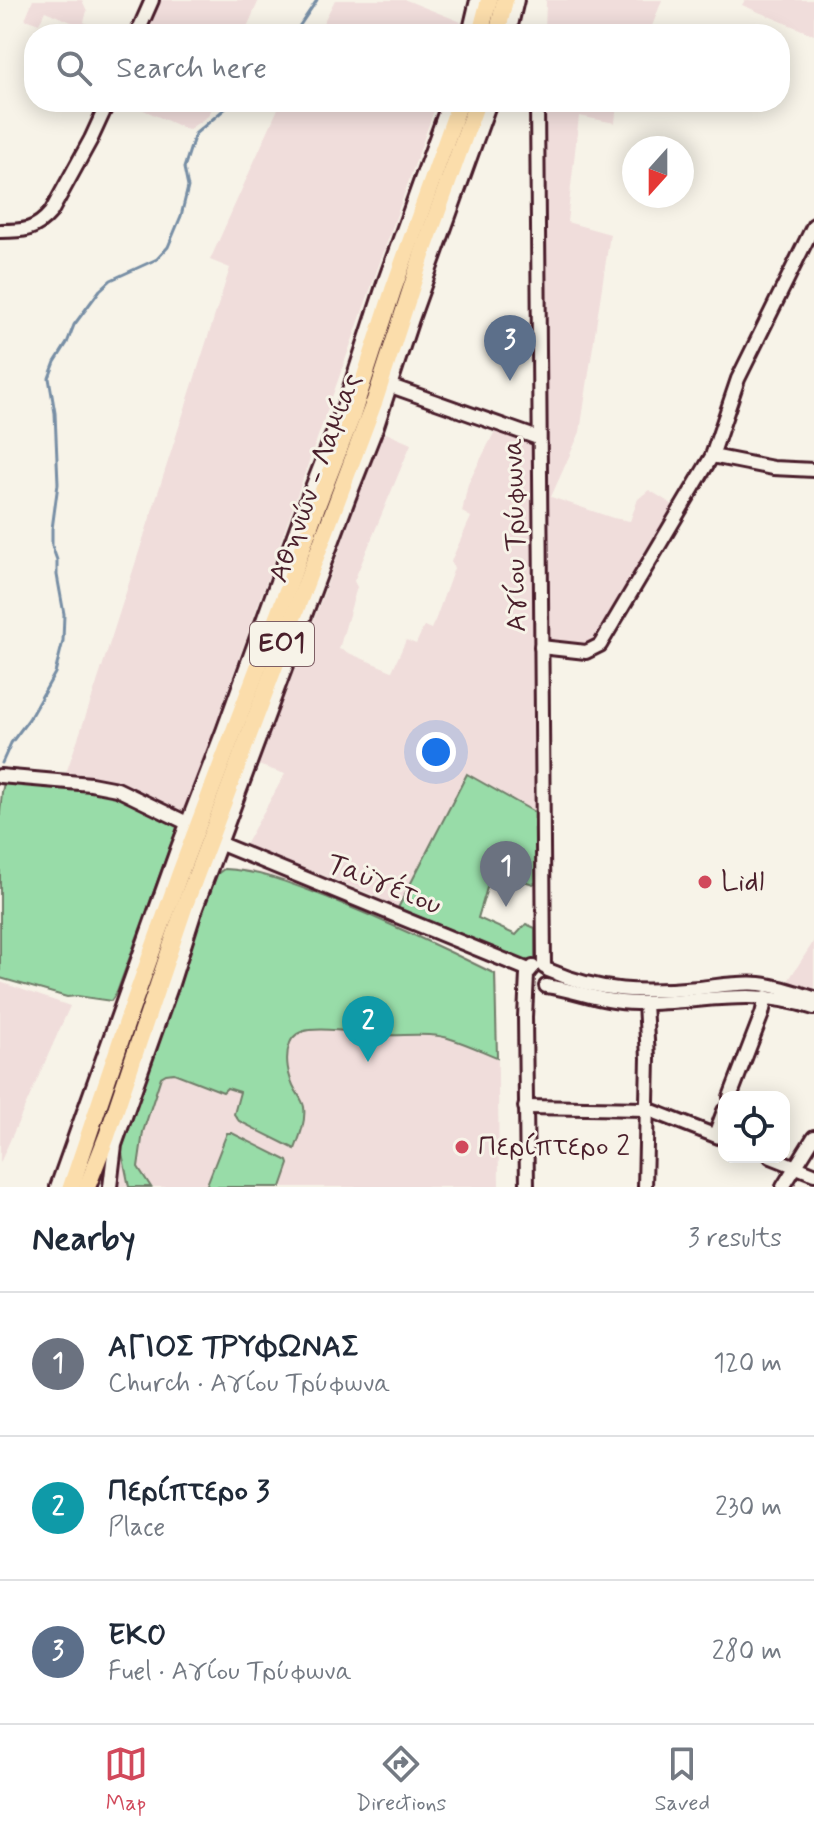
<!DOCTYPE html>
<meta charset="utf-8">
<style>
:root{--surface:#fff;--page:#f2f2f3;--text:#1f2937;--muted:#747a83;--line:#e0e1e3;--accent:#d1495b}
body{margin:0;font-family:Mynerve,sans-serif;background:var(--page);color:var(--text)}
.controls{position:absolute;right:24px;bottom:24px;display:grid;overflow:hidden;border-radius:16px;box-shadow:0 4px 20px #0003}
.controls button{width:72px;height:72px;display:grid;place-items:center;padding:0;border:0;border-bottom:2px solid var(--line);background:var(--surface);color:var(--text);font:40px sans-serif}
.compass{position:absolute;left:622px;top:136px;width:72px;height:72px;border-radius:50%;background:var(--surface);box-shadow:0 4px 20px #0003;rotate:201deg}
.you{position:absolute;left:436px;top:752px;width:28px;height:28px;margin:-20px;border:6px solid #fff;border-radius:50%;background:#1a73e8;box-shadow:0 0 0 12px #1a73e833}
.badge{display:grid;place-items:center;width:52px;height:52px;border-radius:50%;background:var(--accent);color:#fff;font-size:26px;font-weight:700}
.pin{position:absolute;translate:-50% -66px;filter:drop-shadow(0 2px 4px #0008)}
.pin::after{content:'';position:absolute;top:42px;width:28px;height:24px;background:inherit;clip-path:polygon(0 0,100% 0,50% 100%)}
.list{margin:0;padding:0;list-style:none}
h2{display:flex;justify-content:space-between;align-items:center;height:104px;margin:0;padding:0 32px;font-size:34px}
h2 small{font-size:26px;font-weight:400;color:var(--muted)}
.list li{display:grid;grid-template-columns:52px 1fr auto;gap:24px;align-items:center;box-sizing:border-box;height:144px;padding:0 32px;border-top:2px solid var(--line)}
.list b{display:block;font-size:30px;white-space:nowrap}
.list p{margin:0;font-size:26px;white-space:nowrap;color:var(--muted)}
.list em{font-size:26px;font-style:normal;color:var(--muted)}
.icon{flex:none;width:44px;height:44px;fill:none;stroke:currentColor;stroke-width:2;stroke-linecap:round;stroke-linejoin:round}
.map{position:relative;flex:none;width:814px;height:1187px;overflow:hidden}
.search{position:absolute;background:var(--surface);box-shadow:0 4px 20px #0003;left:24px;right:24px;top:24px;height:88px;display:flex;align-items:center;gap:20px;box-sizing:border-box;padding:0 28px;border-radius:32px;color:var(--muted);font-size:30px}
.sheet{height:536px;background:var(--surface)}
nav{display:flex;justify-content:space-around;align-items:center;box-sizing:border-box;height:112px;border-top:2px solid var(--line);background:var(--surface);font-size:22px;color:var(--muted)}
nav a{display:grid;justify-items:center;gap:4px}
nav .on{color:var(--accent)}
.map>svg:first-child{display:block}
.built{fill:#f0dddb}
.green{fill:#98dca8;stroke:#717e6a;stroke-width:2}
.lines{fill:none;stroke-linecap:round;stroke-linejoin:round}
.stream{stroke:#778ea5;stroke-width:3}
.minor-casing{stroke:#4a1f2b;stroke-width:18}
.major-casing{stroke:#4a1f2b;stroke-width:22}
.minor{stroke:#f7f3e8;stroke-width:12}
.major{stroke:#fbddab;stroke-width:16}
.poi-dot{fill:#d1495b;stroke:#f7f3e8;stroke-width:3}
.labels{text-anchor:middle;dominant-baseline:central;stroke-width:6;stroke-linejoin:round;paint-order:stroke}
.shield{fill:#f7f3e8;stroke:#7e5f64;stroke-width:2}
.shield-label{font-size:26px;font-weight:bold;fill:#4a1f2b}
.street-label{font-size:28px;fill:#4a1f2b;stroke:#f7f3e8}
.poi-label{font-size:28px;fill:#4a1f2b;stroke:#f7f3e8;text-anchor:start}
</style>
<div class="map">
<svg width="814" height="1187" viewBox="0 0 814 1187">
<rect width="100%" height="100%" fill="#f7f3e8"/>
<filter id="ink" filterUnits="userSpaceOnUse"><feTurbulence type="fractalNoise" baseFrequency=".0125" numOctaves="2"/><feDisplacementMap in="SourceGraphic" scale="16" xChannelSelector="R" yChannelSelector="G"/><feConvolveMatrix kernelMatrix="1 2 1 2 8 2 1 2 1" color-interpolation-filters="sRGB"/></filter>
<g filter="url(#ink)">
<g class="built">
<polygon points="33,0 82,0 87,11 84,22 101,34 87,34 76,24 45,11 39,24 25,19"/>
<polygon points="155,0 259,0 244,34 139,34"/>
<polygon points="335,0 406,0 461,22 458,34 313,34 322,25"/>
<polygon points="546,0 662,0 649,34 545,34"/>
<polygon points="745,0 814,0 814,35 742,5"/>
<polygon points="126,102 214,102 208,116 188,130"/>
<polygon points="281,102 437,102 184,813 117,783 65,776 95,689 230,268 210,260"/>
<polygon points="545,102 617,102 615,123 579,116 567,222 610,234 580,432 551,497 613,518 630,521 638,499 649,490 675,506 595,638 591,642 581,644 546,640 543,234"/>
<polygon points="495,431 532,445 536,813 467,774 398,908 373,895 245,845 285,774 258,765 324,593 381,435 386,433 411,444 354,581 357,587 339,649 392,671 406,640 416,644 424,626 431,629 436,618 454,568 451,561 471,517 462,512 468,484"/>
<polygon points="223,868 244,869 269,874 388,921 497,973 499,1187 116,1187 120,1149 213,876"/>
<polygon points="814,941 814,993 786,984"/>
<polygon points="0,982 70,1006 0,1163"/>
</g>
<g class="green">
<polygon points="467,774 536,813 536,882 533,884 492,871 478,918 516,935 526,924 535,928 535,959 522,961 475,940 398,908"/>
<polygon points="5,778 102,788 178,825 117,992 111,1001 77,996 67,997 0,978 0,813 2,792"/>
<path d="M 224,869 C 263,871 294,885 331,899 C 387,922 441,947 495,974 L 497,1057 C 482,1051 467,1044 451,1039 C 432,1032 404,1036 384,1035 C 359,1034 334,1027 310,1030 C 301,1031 293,1035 290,1043 C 284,1058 288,1077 296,1091 C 299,1096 303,1101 304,1107 C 306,1121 300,1136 295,1149 L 239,1121 L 234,1114 L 240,1092 L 227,1088 L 223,1092 L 174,1073 L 166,1074 L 161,1077 L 143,1132 L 138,1167 L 151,1187 L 129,1187 L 121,1148 L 207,893 L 213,877 Z"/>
<polygon points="227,1133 232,1133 288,1161 289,1164 281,1187 206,1187"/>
</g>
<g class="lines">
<g class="stream">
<polyline points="294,34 317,0"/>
<polyline points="2,763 11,743 29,719 55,673 63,641 64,614 57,575 57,560 52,546 52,529 58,484 55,413 49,378 55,362 67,343 74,325 100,290 111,280 157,259 168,247 181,216 188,187 184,168 195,134 233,102"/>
</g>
<defs>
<g id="minor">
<polyline points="137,34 152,0"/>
<polyline points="469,34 477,0"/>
<polyline points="509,34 517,0"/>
<polyline points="537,102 544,967"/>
<path d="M 0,231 C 23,231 35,231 51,212 L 91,139 L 108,102"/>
<polyline points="391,386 538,438"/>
<polyline points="712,456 773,468 814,470"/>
<polyline points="541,647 586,652 600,645 712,456 738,379 814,225"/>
<polyline points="0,776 91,784 117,789 187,823"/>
<polyline points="221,844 529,970"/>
<path d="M 548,970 C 602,993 641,993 699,988 C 719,986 740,982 760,984 C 779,986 797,993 814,998"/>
<path d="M 546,986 C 577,990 603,1003 636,1003 C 700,1004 751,986 814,1008"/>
<polyline points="730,1097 762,1014 766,997"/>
<polyline points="525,1107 647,1109 724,1139"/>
<polyline points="715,1135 724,1111"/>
<polyline points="771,1157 814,1174"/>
<polyline points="57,1187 177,850 223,731 300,518 345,403 384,283 449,102"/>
<polyline points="110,1187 115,1145 171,987 196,908 349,497 377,426 412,319 490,102"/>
<polyline points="527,1187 525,1017 527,974 533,967"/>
<polyline points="645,1187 648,1058 645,1003"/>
<polyline points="783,1187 814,1137"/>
</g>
<g id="major">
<polyline points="480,34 489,0"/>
<polyline points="497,34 505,0"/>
<polyline points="71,1187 130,1013 180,873 285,596 317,506 352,416 393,290 460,102"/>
<polyline points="87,1187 107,1136 185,905 375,400 423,252 477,102"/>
</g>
</defs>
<use href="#minor" class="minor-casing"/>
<use href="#major" class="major-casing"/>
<use href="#minor" class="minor"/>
<use href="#major" class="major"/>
</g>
</g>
<g class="poi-dot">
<circle cx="705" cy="882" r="8"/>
<circle cx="462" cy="1147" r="8"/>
</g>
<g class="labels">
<rect class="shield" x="250" y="622" width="64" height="44" rx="6"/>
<g class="shield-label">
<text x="282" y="644">ΕΟ1</text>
</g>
<g class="street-label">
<text transform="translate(316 478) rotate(-70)">Αθηνών - Λαμίας</text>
<text transform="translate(516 535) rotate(-91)">Αγίου Τρύφωνα</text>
<text transform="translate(384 885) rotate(22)">Ταϋγέτου</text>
</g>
<g class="poi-label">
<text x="721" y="882">Lidl</text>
<text x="478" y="1147">Περίπτερο 2</text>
</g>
</g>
</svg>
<div class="controls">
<button><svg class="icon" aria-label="locate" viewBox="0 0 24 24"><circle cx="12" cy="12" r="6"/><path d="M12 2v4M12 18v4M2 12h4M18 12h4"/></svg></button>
</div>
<svg class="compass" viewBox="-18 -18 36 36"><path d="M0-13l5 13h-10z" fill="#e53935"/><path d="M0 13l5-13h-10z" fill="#747a83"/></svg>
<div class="you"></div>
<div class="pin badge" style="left:506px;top:907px;background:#6b7280">1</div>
<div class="pin badge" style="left:368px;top:1062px;background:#0f9aa8">2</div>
<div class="pin badge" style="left:510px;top:381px;background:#5c6f8a">3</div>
<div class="search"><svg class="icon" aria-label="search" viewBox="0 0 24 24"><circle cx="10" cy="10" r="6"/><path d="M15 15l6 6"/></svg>Search here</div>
</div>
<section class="sheet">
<h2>Nearby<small>3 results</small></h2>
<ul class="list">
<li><span class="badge" style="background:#6b7280">1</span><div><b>ΑΓΙΟΣ ΤΡΥΦΩΝΑΣ</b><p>Church · Αγίου Τρύφωνα</p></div><em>120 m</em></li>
<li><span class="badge" style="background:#0f9aa8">2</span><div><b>Περίπτερο 3</b><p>Place</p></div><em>230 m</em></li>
<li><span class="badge" style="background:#5c6f8a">3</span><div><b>EKO</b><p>Fuel · Αγίου Τρύφωνα</p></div><em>280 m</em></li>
</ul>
</section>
<nav>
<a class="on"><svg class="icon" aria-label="map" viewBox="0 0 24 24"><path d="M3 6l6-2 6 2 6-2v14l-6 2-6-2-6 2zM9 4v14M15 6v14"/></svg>Map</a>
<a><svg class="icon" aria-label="directions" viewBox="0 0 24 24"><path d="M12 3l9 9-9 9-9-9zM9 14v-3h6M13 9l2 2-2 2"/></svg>Directions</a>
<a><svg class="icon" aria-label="saved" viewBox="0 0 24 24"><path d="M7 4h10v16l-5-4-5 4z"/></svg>Saved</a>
</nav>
